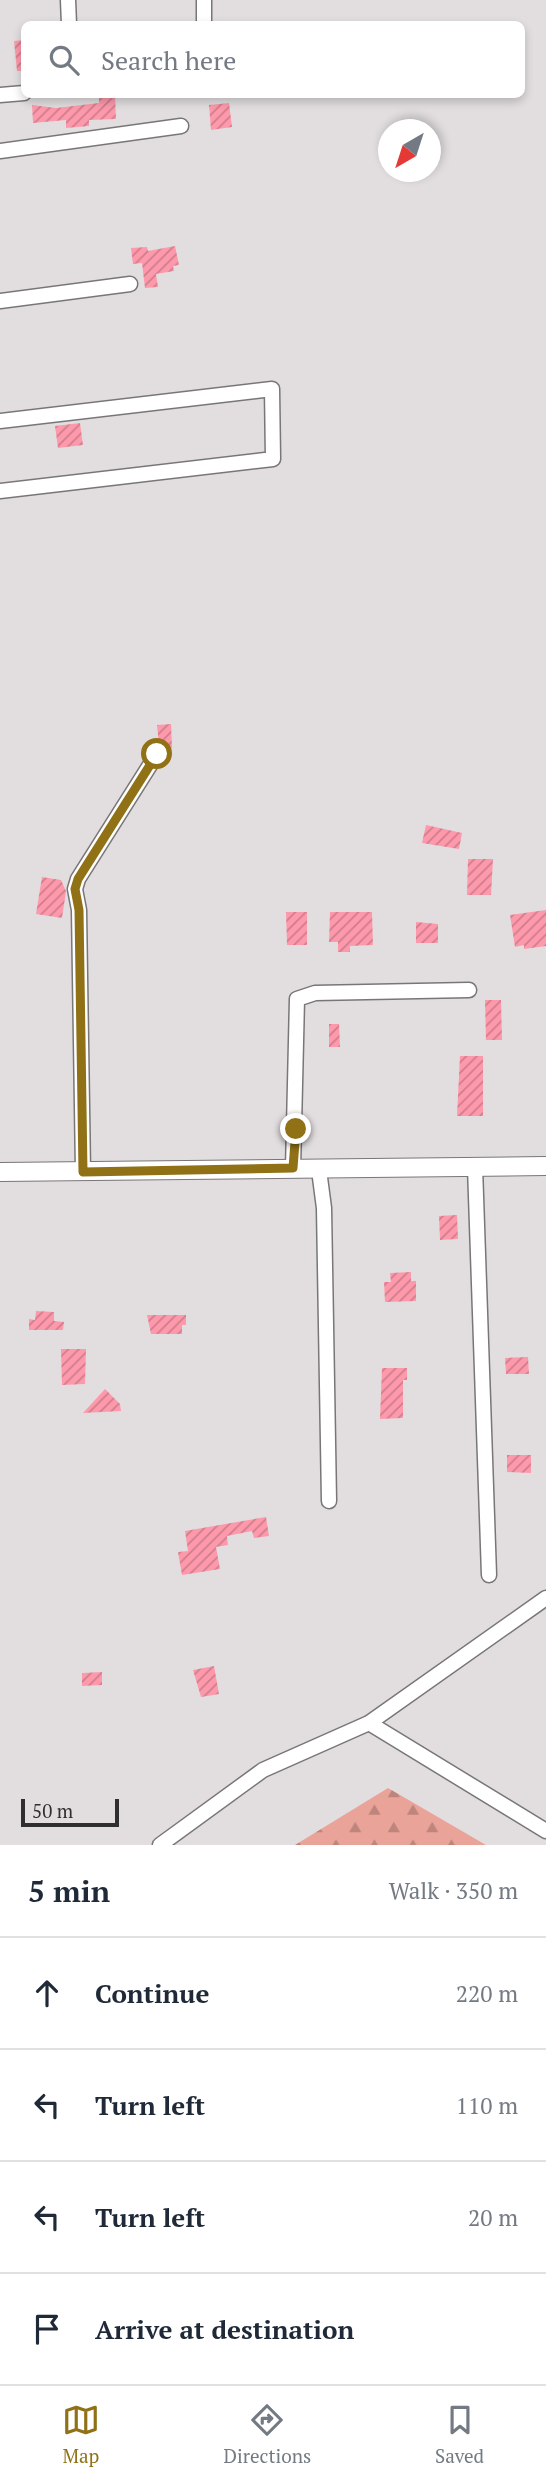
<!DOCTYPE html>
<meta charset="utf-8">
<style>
:root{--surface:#fff;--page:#f2f2f3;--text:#1f2937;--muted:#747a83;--line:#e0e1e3;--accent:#907116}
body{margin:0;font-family:"PT Serif",serif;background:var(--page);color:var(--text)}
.compass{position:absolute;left:378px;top:119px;width:63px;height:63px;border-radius:50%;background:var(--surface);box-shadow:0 4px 10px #0003;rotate:219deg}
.scale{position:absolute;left:21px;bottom:18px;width:98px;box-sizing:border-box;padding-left:7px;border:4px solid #302f2f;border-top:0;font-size:19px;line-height:24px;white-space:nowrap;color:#302f2f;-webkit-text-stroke:5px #e2dee0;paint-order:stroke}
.stop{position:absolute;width:21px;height:21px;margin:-16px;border:5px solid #907116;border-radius:50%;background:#fff}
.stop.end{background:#907116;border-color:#fff;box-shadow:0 2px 7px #0008}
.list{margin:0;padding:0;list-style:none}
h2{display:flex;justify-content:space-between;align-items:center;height:91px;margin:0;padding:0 28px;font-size:30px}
h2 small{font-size:23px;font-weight:400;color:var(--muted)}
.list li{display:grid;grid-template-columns:46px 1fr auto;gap:21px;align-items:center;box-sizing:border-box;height:112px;padding:0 28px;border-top:2px solid var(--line)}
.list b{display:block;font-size:26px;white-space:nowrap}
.list em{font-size:23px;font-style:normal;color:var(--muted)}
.icon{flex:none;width:38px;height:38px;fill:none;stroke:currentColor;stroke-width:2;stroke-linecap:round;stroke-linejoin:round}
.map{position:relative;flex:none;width:546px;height:1845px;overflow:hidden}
.search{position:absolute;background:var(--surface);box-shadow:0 4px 10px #0003;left:21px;right:21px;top:21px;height:77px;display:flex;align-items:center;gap:18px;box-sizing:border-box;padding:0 24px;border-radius:10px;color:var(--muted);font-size:26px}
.sheet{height:539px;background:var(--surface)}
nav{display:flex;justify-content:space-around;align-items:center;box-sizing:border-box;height:98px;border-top:2px solid var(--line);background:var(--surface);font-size:19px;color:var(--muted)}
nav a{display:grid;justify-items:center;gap:4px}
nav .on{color:var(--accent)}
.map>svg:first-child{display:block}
.forest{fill:url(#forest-firs)}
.building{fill:url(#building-hatch)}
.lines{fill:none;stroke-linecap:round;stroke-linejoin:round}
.minor-casing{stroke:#797677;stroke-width:17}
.major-casing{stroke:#797677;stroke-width:20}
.minor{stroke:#fff;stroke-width:14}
.major{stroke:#fff;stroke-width:18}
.route{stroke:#907116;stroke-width:9}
</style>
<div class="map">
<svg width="546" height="1845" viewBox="0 0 546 1845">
<defs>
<pattern id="forest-firs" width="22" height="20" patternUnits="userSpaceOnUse" patternTransform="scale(1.75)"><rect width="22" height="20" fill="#eaa398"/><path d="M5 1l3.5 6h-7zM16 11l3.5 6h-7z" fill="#be857c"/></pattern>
<pattern id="building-hatch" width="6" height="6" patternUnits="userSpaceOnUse" patternTransform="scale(1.75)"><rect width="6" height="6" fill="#fe99ab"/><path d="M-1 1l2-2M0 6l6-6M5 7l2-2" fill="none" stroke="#ce7d8c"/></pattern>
</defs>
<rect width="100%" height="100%" fill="#e2dee0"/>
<polygon class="forest" points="388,1788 486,1845 295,1845"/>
<g class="building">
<polygon points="24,40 24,71 17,71 14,41"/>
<polygon points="115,94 116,119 89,120 89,126 66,128 66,120 33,123 32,105 56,108 99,103 99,96"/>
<polygon points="229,103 232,127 211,130 209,105"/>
<polygon points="175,246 179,265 173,266 174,271 156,274 158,287 145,288 142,263 133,264 131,248 147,247 148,251"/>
<polygon points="80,423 83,445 58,448 55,426"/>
<polygon points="171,724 172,748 165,749 159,745 157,725"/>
<polygon points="426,825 462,833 459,849 422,843"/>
<polygon points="468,859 493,859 491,895 467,895"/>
<polygon points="42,877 61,880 66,891 62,918 36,914"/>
<polygon points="546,910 546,946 524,949 524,945 515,947 510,915"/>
<polygon points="286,912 307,912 307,945 287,945"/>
<polygon points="330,912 372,912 373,945 350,946 350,952 338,952 338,942 329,942"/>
<polygon points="416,922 438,924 438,943 416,943"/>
<polygon points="485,1000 501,1000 502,1040 486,1040"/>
<polygon points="329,1024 339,1024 340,1047 329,1047"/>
<polygon points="460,1056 483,1056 483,1116 457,1116"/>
<polygon points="457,1215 458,1239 440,1240 439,1216"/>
<polygon points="411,1272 411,1281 416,1281 416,1301 385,1302 384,1282 391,1282 390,1273"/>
<polygon points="36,1311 54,1312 54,1321 64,1322 63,1330 29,1330 29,1319 35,1320"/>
<polygon points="147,1315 186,1315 186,1325 182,1325 182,1334 151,1334"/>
<polygon points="61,1349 86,1349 85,1384 62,1385"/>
<polygon points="528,1357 529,1374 506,1374 505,1358"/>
<polygon points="382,1368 407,1368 407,1380 403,1380 403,1418 380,1419"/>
<polygon points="105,1389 120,1404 121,1411 83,1413"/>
<polygon points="507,1455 531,1455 531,1473 507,1472"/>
<polygon points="266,1517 269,1536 254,1538 252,1531 227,1536 228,1545 216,1547 220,1569 182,1575 178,1552 188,1551 185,1531"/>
<polygon points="214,1666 219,1694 201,1697 193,1670"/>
<polygon points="102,1672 102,1685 82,1686 82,1673"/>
</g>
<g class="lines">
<defs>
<g id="minor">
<polyline points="68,0 69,24"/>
<polyline points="204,24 204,0"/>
<polyline points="0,95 24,93"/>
<polyline points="0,151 181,126"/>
<polyline points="0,301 130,284"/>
<polyline points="0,421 272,389 273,459 0,491"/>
<polyline points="475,1167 489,1575"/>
<polyline points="293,1169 297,999 315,993 469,990"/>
<polyline points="319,1170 324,1208 329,1501"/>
<polyline points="83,1172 79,910 75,889 78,879 157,754"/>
<polyline points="369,1723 546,1831"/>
<polyline points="160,1845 263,1770 369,1723 546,1598"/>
</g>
<polyline id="major" points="0,1172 546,1166"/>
</defs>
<use href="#minor" class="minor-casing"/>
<use href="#major" class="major-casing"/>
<use href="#minor" class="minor"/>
<use href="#major" class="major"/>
</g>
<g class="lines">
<polyline class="route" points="157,754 78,879 75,889 79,910 83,1172 293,1168 296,1129"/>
</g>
</svg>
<svg class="compass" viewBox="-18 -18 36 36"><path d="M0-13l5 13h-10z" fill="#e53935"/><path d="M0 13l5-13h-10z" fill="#747a83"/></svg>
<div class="scale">50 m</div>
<div class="stop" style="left:157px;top:754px"></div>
<div class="stop end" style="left:296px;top:1129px"></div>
<div class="search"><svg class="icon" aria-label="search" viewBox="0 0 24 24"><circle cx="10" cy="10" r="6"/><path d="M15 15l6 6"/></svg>Search here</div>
</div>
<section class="sheet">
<h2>5 min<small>Walk · 350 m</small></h2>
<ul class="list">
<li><svg class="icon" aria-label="ahead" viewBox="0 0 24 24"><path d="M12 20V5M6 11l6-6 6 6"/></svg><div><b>Continue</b></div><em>220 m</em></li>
<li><svg class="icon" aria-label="left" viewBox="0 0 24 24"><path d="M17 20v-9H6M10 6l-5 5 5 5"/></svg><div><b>Turn left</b></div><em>110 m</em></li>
<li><svg class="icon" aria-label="left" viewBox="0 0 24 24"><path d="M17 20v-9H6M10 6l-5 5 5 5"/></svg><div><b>Turn left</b></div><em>20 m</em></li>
<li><svg class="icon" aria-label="arrive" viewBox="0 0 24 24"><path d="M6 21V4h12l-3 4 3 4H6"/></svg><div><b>Arrive at destination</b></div></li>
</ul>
</section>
<nav>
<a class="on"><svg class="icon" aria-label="map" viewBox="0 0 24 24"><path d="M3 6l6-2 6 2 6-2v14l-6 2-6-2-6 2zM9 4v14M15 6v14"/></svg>Map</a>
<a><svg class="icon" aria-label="directions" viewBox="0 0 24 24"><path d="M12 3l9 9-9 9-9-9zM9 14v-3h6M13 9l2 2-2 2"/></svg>Directions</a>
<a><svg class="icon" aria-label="saved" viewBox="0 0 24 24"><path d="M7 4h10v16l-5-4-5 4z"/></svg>Saved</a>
</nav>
